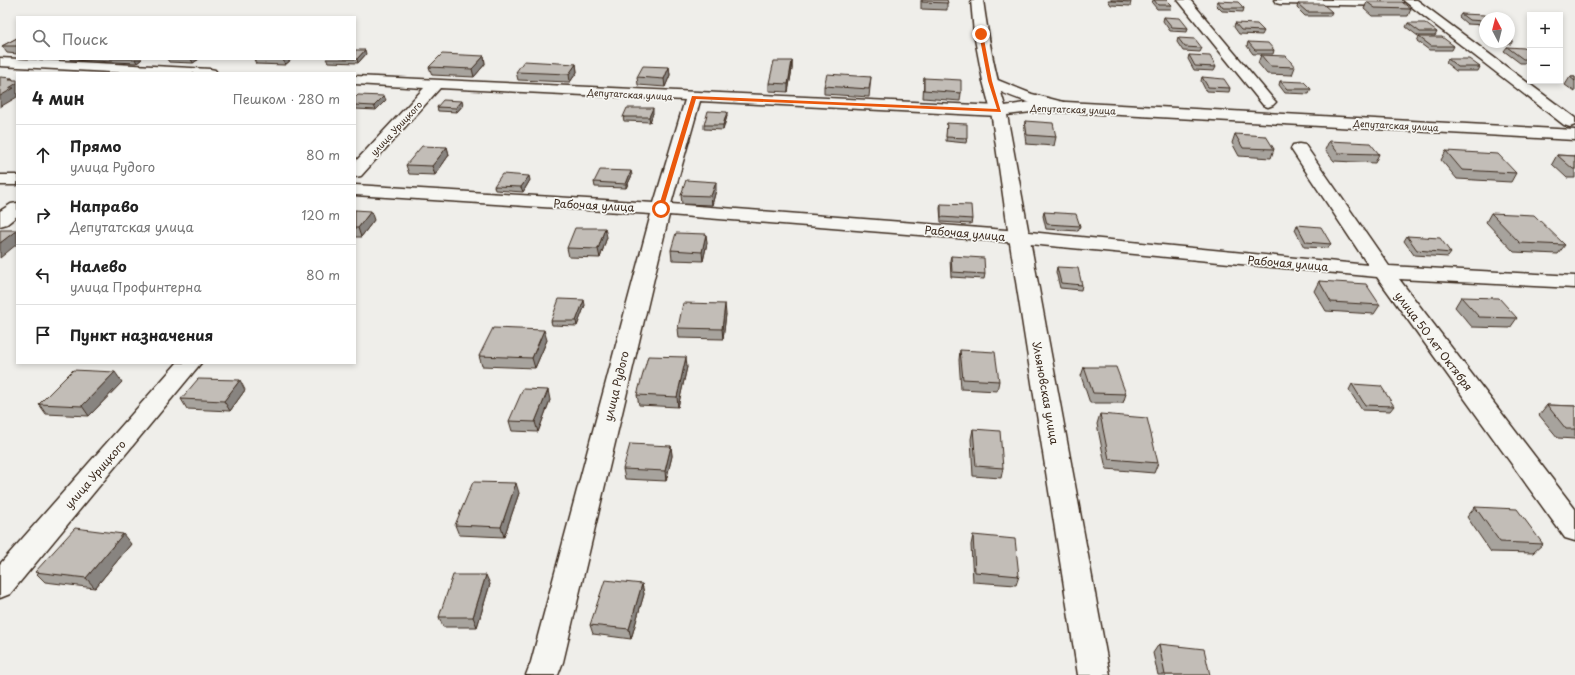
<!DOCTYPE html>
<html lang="ru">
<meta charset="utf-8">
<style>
:root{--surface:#fff;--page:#f2f2f2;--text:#222;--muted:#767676;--line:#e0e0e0}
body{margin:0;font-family:"Playpen Sans",sans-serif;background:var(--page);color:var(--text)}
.controls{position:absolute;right:12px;top:12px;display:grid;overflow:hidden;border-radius:0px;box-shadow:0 2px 6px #0003}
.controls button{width:36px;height:36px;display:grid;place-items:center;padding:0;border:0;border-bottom:1px solid var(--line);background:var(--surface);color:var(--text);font:20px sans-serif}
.compass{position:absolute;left:1479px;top:12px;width:36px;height:36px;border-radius:50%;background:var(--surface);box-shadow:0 2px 6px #0003;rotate:353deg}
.stop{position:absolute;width:12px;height:12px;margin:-9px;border:3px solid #ea580c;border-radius:50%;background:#fff}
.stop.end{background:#ea580c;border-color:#fff;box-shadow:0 1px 4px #0008}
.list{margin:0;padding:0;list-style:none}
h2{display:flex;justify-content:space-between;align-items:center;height:52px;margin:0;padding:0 16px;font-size:17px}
h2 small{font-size:13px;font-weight:400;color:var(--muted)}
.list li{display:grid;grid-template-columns:26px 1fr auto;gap:12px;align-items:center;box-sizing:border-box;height:60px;padding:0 16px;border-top:1px solid var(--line)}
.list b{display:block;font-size:15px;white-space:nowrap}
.list p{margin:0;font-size:13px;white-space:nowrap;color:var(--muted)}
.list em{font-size:13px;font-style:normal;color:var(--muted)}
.icon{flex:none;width:22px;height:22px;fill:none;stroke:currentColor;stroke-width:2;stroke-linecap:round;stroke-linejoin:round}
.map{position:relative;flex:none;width:1575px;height:675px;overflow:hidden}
.search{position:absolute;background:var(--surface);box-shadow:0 2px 6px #0003;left:16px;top:16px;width:340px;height:44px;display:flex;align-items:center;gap:10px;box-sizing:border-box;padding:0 14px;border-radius:0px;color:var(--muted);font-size:15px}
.panel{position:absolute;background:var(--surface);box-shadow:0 2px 6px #0003;left:16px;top:72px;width:340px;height:292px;border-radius:0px}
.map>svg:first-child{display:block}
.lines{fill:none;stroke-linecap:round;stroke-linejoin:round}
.street-casing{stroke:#3b2a1e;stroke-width:3}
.secondary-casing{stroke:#3b2a1e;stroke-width:3}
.street{fill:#f6f6f2;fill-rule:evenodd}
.secondary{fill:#f6f6f2;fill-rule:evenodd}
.wall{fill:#a7a39d;stroke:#3b2a1e}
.shaded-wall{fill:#888480;stroke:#3b2a1e}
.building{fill:#c2bdb7;stroke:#3b2a1e}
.route{fill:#ea580c}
.labels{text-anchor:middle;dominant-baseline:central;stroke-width:3.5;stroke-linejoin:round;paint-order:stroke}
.far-street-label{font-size:9px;fill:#3b2a1e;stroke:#f6f6f2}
.street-label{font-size:11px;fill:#3b2a1e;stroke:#f6f6f2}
</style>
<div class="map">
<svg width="1575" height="675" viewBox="0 0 1575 675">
<rect width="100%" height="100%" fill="#efeeea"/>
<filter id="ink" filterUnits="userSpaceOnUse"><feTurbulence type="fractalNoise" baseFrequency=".025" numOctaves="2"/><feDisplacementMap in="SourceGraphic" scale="8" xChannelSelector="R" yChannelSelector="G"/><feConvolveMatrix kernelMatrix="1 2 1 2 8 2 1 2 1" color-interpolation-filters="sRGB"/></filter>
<g filter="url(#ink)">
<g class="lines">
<defs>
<g id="street">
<polygon points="1178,0 1190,0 1273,99 1276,102 1273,105 1268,107 1263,105"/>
<polygon points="1274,0 1402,0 1403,2 1401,5 1397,6 1280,4 1276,3"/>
<polygon points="1403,0 1417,0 1575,118 1575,125 1570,127 1564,125"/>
<polygon points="0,58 210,69 215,70 217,73 129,73 0,66"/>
<polygon points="355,76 999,106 1004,108 1007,111 1004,114 999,116 700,101 671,204 1019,231 1368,265 1291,149 1293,145 1299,144 1305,145 1389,266 1575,276 1575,288 1399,279 1575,509 1575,541 1565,538 1377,277 1019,243 669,215 563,662 558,675 526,675 531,662 651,214 355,195 355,185 654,203 685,100 440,88 361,176 355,177 355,162 424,88 355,84"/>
<path d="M 990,77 L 1032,94 L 1071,104 L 1074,107 L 1071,110 L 1066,112 C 1037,106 1011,98 985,84 L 983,81 L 985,78 Z"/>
<rect x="0" y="175" width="17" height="10"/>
<polygon points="17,203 17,216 7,224 0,226 0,211 11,204"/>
<polygon points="177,363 201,363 10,594 0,598 0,564"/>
</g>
<path id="secondary" d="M 971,0 L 983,0 C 988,36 994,71 1005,106 L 1031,102 L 1066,102 L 1575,130 L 1575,140 L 1066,112 L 1031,112 L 1007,115 L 1110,675 L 1078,675 L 1009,237 L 991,111 L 983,81 L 974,34 Z"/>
</defs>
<use href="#street" class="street-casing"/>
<use href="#secondary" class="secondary-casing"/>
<use href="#street" class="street"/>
<use href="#secondary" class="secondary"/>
</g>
<g class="wall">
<polygon points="921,0 947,0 947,10 921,9"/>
<polygon points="1108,0 1129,0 1131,2 1130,6 1111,5"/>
<polygon points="1153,0 1167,0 1172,5 1171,9 1157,9 1152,3"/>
<polygon points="1218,1 1244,8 1243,12 1222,11 1216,5"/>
<polygon points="1367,2 1411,9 1408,16 1372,16 1364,9"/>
<polygon points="1298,4 1332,12 1330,16 1305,16 1297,8"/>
<polygon points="1461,14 1485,18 1485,25 1467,24 1459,17"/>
<polygon points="1164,17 1188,28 1187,32 1170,31 1163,21"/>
<polygon points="1235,23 1264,31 1262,35 1239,34 1234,27"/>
<polygon points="1408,23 1437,32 1435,36 1418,36 1406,27"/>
<polygon points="1484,31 1485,31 1485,38 1481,35"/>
<polygon points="1419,37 1454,46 1452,50 1429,50 1417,41"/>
<polygon points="1509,37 1513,40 1511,44 1492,43 1491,42 1509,42"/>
<polygon points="17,38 17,54 7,53 2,46"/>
<polygon points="1178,38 1202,48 1200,52 1183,51 1177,42"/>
<polygon points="1248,42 1274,50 1273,54 1253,54 1247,46"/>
<polygon points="1507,47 1530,52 1530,63 1520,63 1504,51"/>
<polygon points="355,50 366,54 358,63 328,62 326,59 355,59"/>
<polygon points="1189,55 1216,67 1214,71 1194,70 1188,59"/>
<polygon points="1261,55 1295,67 1292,75 1267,74 1258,63"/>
<polygon points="484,56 485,64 474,77 432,75 429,67"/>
<polygon points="70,59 142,59 137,63 70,60"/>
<polygon points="167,59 199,59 193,63 169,62"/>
<polygon points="254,59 292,59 285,65 256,64"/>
<polygon points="1448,59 1480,67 1478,71 1456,71 1446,63"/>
<polygon points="792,61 792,69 788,92 769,91 769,83"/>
<polygon points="576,64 577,72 570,82 518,80 516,72"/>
<polygon points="669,67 670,75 665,87 638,85 637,77"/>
<polygon points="871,77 869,97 824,94 824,86"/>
<polygon points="1202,77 1230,88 1229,92 1206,91 1201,81"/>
<polygon points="1570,77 1575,77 1575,92 1565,85"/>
<polygon points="924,78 961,93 960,101 923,98"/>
<polygon points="1280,81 1311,89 1309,94 1285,93 1279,85"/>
<polygon points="355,98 386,100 376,110 355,109"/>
<polygon points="463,105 457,112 438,111 437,107"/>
<polygon points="653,113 650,122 624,121 623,117"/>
<polygon points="727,116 723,130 704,129 704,125"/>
<polygon points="1025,121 1056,137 1054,146 1026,144 1024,129"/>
<polygon points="947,123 967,138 966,143 946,141"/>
<polygon points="1235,134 1274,149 1271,158 1239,156 1232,143"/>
<polygon points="1329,141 1379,154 1375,163 1334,161 1325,150"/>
<polygon points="447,147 449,155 435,175 409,174 406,165"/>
<polygon points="1446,151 1516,173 1511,182 1457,179 1441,160"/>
<polygon points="1557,155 1575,156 1575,178 1567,178 1552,164"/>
<polygon points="632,175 626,188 595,187 594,182"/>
<polygon points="530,180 523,192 495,190 494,186"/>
<polygon points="716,190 712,205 682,204 681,195"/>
<polygon points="941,204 972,219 971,224 941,222 940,208"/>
<polygon points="355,210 374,220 361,237 355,237"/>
<polygon points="1044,212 1080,226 1078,231 1046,229 1043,216"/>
<polygon points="1491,213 1565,245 1558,254 1514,252 1486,222"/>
<polygon points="1297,225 1331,244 1328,248 1304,247 1295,230"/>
<polygon points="1407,236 1451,253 1448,257 1414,255 1404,241"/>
<polygon points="607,237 600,258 569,257 567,248"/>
<polygon points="707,243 703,261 672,260 671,250"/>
<polygon points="951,256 985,274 984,279 951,277 950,260"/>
<polygon points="1057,267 1082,285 1081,290 1060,288 1056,272"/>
<polygon points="1319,281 1380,305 1374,314 1326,311 1314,291"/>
<polygon points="1461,297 1517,318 1510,328 1472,327 1455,307"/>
<polygon points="585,305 577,326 552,325 551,321"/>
<polygon points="726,314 723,339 679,338 678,328"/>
<polygon points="547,340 535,368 482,366 479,356"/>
<polygon points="960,350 999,381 997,391 961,389 959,360"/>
<polygon points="687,367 678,407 639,405 637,395"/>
<polygon points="1084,367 1126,394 1123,403 1090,403 1081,376"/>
<polygon points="122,382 89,416 46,414 39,404"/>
<polygon points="1352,384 1394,406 1390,411 1362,410 1349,390"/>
<polygon points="245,390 230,411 187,409 181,399"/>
<polygon points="550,400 538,432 512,431 509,421"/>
<polygon points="1547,405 1575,406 1575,439 1558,438 1539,415"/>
<polygon points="1100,414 1158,463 1154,473 1106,469 1097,424"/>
<polygon points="973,429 1003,468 1001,478 973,476 971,439"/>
<polygon points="671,446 672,456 666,481 625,479 623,469"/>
<polygon points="519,493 504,537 459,535 455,525"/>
<polygon points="1475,507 1543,544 1533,553 1491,552 1467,517"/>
<polygon points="973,535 1019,576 1016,585 973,582 971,545"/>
<polygon points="131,544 95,588 45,582 35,572"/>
<polygon points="490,584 477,627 443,627 439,617"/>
<polygon points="642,584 644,594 631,639 593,634 590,625"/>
<polygon points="1159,644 1210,675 1158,675 1153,653"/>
</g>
<g class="shaded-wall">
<polygon points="365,50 366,54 358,63 357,59"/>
<polygon points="484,56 485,64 474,77 472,69"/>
<polygon points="135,59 142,59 137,63"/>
<polygon points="191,59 199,59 193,63"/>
<polygon points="283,59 292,59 285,65"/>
<polygon points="792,61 792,69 788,92 788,84"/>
<polygon points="576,64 577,72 570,82 569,74"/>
<polygon points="669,67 670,75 665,87 664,79"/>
<polygon points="12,78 16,84 17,83 17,97 0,107 0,96 9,88 9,80"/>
<polygon points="384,96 386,100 376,110 374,106"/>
<polygon points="462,101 463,105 457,112 456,108"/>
<polygon points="653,108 653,113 650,122 649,117"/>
<polygon points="727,112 727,116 723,130 723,125"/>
<polygon points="447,147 449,155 435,175 432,166"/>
<polygon points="631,171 632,175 626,188 626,184"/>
<polygon points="529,176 530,180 523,192 521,187"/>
<polygon points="716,182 716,190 712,205 711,196"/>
<polygon points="371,211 374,220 361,237 358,228"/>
<polygon points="605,228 607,237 600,258 598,249"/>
<polygon points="17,230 17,244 0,258 0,243"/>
<polygon points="706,234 707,243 703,261 702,252"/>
<polygon points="584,300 585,305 577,326 576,321"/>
<polygon points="725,304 726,314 723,339 722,329"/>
<polygon points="544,330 547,340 535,368 532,358"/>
<polygon points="686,357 687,367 678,407 677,397"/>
<polygon points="115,372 122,382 89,416 82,406"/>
<polygon points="240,380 245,390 230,411 224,401"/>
<polygon points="548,390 550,400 538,432 535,422"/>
<polygon points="671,446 672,456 666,481 665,471"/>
<polygon points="516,483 519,493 504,537 501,527"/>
<polygon points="123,534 131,544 95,588 86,578"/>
<polygon points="486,575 490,584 477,627 473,617"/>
<polygon points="642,584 644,594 631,639 629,629"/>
</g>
<g class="building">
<polygon points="922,0 947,0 948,3 922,2"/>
<polygon points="1111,0 1129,0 1131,2 1112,1"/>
<polygon points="1154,0 1167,0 1172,5 1158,5"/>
<polygon points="1218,1 1238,2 1244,8 1223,8"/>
<polygon points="1367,2 1402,2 1411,9 1375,8"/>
<polygon points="1298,4 1323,4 1332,12 1307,12"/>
<polygon points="1461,14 1485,15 1489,18 1485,18 1485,21 1469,20"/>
<polygon points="1164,17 1180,18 1188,28 1172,27"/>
<polygon points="1235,23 1257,24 1264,31 1241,30"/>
<polygon points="1408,23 1425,23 1437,32 1420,32"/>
<polygon points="1419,37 1442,37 1454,46 1431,46"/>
<polygon points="1509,37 1513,40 1509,40"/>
<polygon points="17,38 17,46 2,46"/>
<polygon points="1178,38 1195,39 1202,48 1185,47"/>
<polygon points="1248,42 1268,43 1274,50 1255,50"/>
<polygon points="1507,47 1524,48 1530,52 1530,59 1523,59"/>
<polygon points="355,50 365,50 357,59 355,59"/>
<polygon points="442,54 484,56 472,69 429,67"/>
<polygon points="1189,55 1210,56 1216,67 1195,66"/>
<polygon points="1261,55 1286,56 1295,67 1270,66"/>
<polygon points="1448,59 1469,59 1480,67 1458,67"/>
<polygon points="524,61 576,64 569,74 516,72"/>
<polygon points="774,61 792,61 788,84 769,83"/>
<polygon points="643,66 669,67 664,79 637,77"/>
<polygon points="827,74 871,77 869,89 824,86"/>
<polygon points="0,77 12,78 9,80 17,80 17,83 9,88 14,88 0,96"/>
<polygon points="1202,77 1224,79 1230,88 1208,87"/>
<polygon points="1570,77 1575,77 1575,81"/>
<polygon points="924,78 961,80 961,93 924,90"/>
<polygon points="1280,81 1304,82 1311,89 1287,89"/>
<polygon points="358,95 384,96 374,106 355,105 355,98"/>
<polygon points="443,100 462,101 456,108 437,107"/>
<polygon points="627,108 653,108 649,117 623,117"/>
<polygon points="708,111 727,112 723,125 704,125"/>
<polygon points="1025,121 1053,123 1056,137 1027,135"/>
<polygon points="947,123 967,124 967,138 946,137"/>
<polygon points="1235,134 1266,136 1274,149 1243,148"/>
<polygon points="1329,141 1370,143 1379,154 1338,153"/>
<polygon points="422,146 447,147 432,166 406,165"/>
<polygon points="1446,151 1498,154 1516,173 1462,170"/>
<polygon points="1557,155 1575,156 1575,169 1573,169"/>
<polygon points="600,170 631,171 626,184 594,182"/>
<polygon points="502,174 529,176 521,187 494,186"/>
<polygon points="686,180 716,182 711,196 681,195"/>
<polygon points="941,204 971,205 972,219 941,217"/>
<polygon points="355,210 371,211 358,228 355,228"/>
<polygon points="1044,212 1076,214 1080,226 1047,224"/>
<polygon points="1491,213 1534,215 1565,245 1520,243"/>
<polygon points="1297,225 1321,227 1331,244 1306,242"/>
<polygon points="575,228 605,228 598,249 567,248"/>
<polygon points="0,230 17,230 0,243"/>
<polygon points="676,233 706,234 702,252 671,250"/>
<polygon points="1407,236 1440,238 1451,253 1417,250"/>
<polygon points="951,256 984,258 985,274 952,272"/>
<polygon points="1057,267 1078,268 1082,285 1061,283"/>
<polygon points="1319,281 1366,284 1380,305 1331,302"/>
<polygon points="1461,297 1499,298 1517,318 1479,317"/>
<polygon points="559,299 584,300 576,321 551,321"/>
<polygon points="683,303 725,304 722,329 678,328"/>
<polygon points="493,328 544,330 532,358 479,356"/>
<polygon points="960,350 995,352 999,381 963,379"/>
<polygon points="648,356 686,357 677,397 637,395"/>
<polygon points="1084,367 1116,367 1126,394 1093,393"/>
<polygon points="73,370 115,372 82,406 39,404"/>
<polygon points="198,379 240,380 224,401 181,399"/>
<polygon points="1352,384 1381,386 1394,406 1365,405"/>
<polygon points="523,389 548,390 535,422 509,421"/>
<polygon points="1547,405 1575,406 1575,429 1566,429"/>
<polygon points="1100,414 1147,418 1158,463 1109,459"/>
<polygon points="973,429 1000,431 1003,468 976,466"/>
<polygon points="630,444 671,446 665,471 623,469"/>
<polygon points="473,482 516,483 501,527 455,525"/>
<polygon points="1475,507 1517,509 1543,544 1500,542"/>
<polygon points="75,528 123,534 86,578 35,572"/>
<polygon points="973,535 1015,539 1019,576 975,572"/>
<polygon points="453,575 486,575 473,617 439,617"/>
<polygon points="605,580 642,584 629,629 590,625"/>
<polygon points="1159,644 1204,649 1210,675 1165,675"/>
</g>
</g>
<polygon class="route" points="981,33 983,34 992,81 1001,112 696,99 663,209 661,210 658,209 692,96 997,109 988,81 979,34"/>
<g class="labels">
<g class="far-street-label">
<text transform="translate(630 94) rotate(3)">Депутатская улица</text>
<text transform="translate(1073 109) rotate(2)">Депутатская улица</text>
<text transform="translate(1396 125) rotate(3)">Депутатская улица</text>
<text transform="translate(396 128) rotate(-47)">улица Урицкого</text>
</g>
<g class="street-label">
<text transform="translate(594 205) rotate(3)">Рабочая улица</text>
<text transform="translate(965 233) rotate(5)">Рабочая улица</text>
<text transform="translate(1288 263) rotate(5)">Рабочая улица</text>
<text transform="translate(1434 341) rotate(53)">улица 50 лет Октября</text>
<text transform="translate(616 386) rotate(-76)">улица Рудого</text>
<text transform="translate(1046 393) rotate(80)">Ульяновская улица</text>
<text transform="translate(95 474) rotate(-49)">улица Урицкого</text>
</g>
</g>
</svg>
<div class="controls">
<button>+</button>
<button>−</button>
</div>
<svg class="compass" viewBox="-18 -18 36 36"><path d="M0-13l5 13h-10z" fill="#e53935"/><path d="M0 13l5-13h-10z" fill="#767676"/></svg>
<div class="stop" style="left:661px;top:209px"></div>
<div class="stop end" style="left:981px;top:34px"></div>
<div class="search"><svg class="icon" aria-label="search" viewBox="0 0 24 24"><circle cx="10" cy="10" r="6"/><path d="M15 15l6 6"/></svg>Поиск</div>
<section class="panel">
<h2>4 мин<small>Пешком · 280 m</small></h2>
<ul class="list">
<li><svg class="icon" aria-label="ahead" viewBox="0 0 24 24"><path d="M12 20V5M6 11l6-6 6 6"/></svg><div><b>Прямо</b><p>улица Рудого</p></div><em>80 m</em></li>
<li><svg class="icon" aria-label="right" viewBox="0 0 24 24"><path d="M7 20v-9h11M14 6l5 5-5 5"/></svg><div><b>Направо</b><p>Депутатская улица</p></div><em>120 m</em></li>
<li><svg class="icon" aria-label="left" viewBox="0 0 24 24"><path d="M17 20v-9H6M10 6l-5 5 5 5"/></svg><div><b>Налево</b><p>улица Профинтерна</p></div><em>80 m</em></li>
<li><svg class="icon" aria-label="arrive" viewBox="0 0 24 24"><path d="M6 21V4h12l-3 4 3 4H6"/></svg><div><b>Пункт назначения</b></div></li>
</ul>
</section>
</div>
